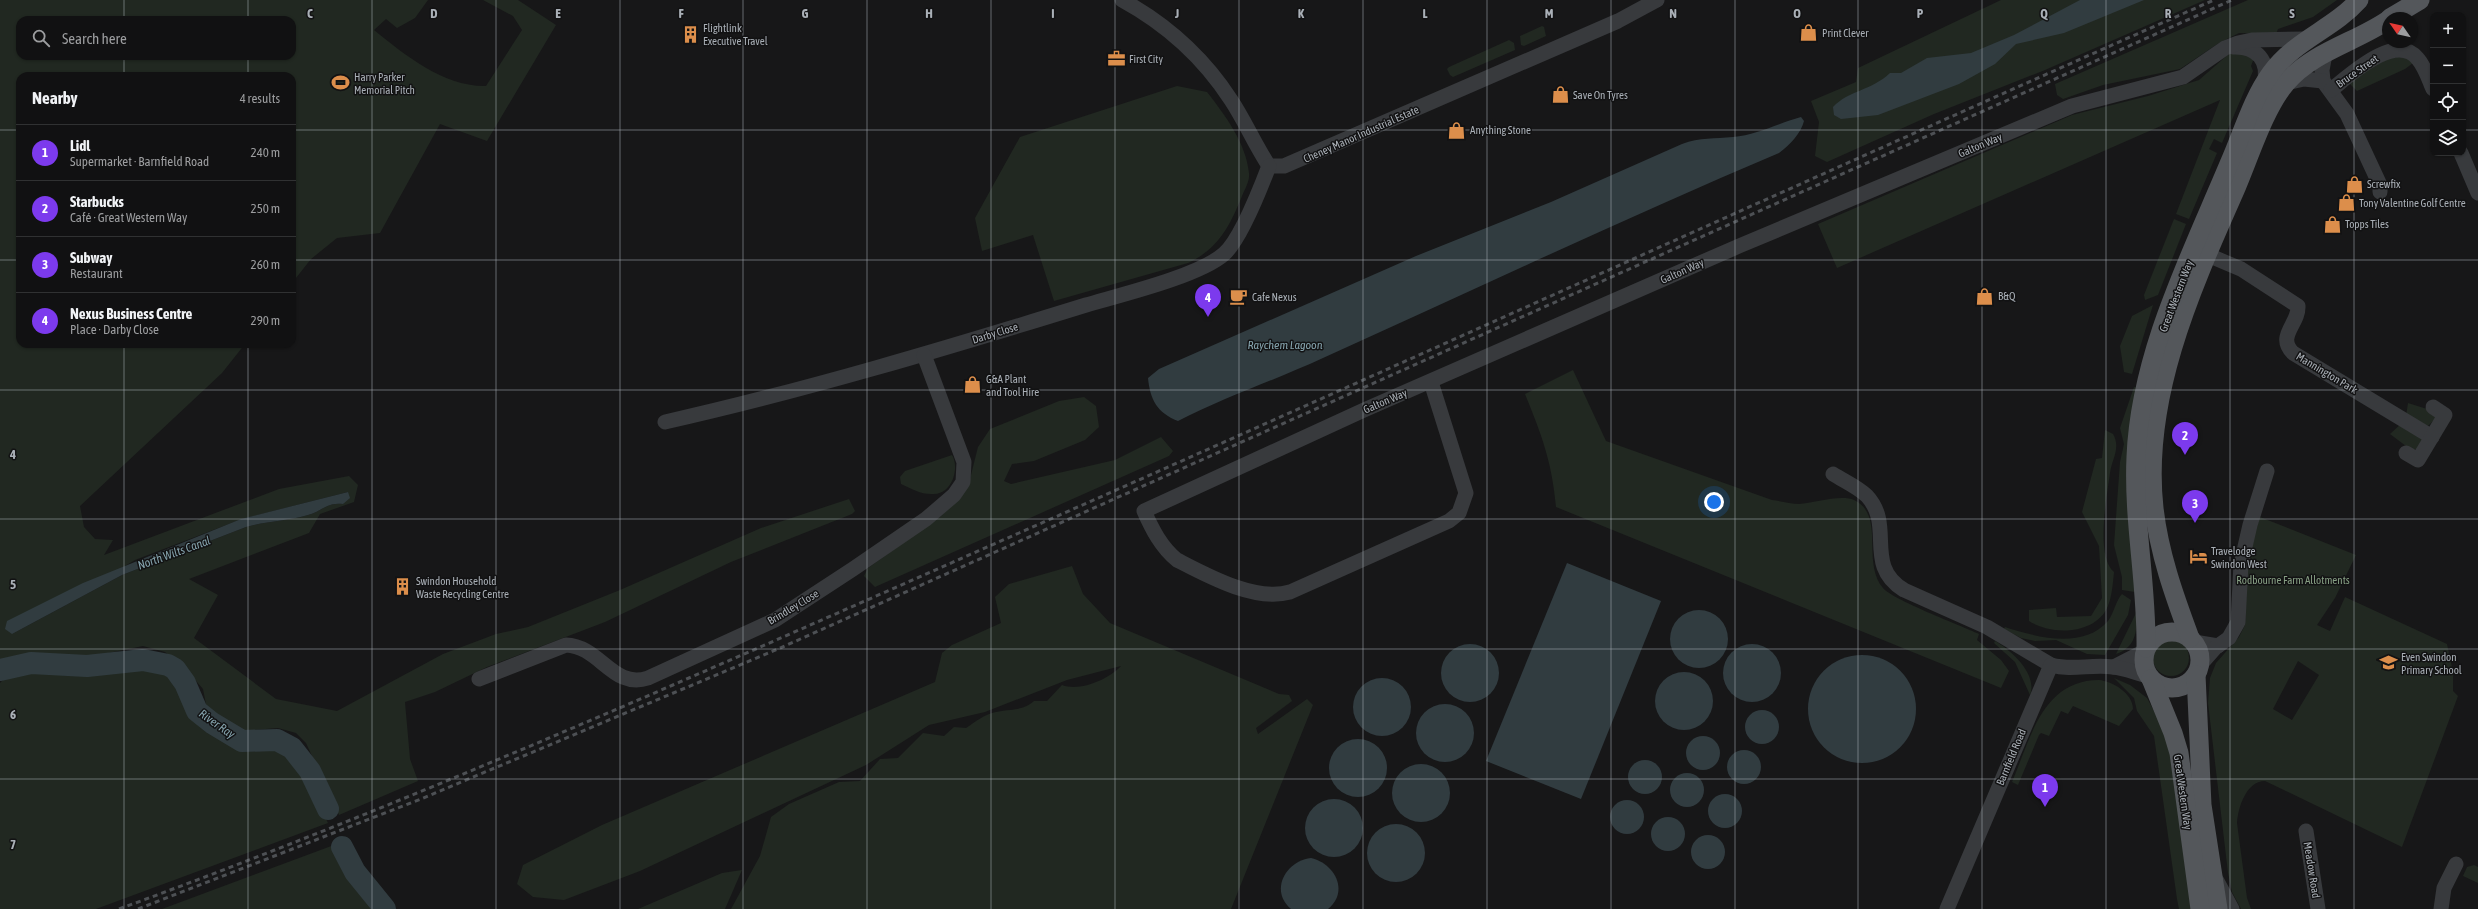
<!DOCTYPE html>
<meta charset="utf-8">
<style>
:root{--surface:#111112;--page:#1e1f20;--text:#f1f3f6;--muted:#9c9d9f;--line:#303132;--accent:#7c3aed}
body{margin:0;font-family:"Asap Condensed",sans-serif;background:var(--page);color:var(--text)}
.controls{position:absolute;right:12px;top:12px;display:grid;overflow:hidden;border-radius:8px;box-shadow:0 1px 3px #0004}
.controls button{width:36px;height:36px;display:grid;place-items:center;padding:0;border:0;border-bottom:1px solid var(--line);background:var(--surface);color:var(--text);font:20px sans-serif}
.compass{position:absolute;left:2382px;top:12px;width:36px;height:36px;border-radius:50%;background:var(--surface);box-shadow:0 1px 3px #0004;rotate:304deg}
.you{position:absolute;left:1714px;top:502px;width:14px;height:14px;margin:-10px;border:3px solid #fff;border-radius:50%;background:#1a73e8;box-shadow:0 0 0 6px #1a73e833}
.badge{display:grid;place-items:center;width:26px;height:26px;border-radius:50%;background:var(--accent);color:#fff;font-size:13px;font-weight:700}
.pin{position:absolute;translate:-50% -33px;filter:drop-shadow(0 1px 2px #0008)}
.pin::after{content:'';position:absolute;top:21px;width:14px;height:12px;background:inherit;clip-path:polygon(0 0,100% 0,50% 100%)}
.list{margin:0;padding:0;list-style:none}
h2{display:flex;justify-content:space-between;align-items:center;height:52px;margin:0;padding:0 16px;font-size:17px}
h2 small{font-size:13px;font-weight:400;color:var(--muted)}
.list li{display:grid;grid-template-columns:26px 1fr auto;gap:12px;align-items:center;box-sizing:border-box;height:56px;padding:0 16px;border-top:1px solid var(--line)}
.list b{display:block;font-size:15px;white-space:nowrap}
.list p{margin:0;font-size:13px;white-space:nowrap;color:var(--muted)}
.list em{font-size:13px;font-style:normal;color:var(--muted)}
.icon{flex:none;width:22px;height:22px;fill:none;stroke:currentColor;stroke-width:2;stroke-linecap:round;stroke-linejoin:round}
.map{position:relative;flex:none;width:2478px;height:909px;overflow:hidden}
.search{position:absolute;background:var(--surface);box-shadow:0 1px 3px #0004;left:16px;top:16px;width:280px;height:44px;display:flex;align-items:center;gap:10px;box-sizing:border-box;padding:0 14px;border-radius:12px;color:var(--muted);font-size:15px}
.panel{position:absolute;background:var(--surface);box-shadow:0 1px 3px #0004;left:16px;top:72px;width:280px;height:276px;border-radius:12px}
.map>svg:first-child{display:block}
.green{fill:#212821;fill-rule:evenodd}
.water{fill:#313c40}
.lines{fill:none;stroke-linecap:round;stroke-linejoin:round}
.river{stroke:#313c40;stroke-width:22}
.minor{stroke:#383a3d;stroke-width:15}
.major{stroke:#54575b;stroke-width:19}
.rail{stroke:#4d5054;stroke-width:3;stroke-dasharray:5 4;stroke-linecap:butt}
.grid{fill:none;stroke:#aab0b7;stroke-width:1;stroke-opacity:0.55}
.labels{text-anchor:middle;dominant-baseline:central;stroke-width:3;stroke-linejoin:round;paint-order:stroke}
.poi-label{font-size:11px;fill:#aab0b7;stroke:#121213;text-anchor:start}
.street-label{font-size:11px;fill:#aab0b7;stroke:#121213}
.park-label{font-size:11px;fill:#879f84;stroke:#121213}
.water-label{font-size:12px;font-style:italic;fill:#85a3ad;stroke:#121213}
.grid-label{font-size:13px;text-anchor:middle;font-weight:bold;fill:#aab0b7;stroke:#121213;stroke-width:3;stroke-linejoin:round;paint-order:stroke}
</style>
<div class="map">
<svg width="2478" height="909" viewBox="0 0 2478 909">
<rect width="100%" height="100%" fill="#171718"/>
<g class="green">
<path d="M 0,0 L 428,0 L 415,18 L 397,28 L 386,19 L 374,30 C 405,55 444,87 486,86 L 522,30 L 513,16 L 483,0 L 518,0 L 556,25 L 487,141 L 440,124 L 380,233 L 337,238 L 311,259 L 292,283 L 292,76 L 20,76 L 20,344 L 245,344 L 222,373 L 80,506 L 84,527 L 95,539 L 113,540 L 104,555 L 279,489 L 349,476 L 358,485 L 354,502 L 320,514 L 309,533 L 189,579 L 218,595 L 194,638 L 276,699 L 337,711 L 443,654 L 496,634 L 528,627 L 620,590 L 761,528 L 849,499 L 855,511 L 852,514 L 731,562 L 605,622 L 487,667 L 435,692 L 405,702 L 410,759 L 418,781 L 339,815 L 306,743 L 296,733 L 278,728 L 242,731 L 217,719 L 207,709 L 203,689 L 185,668 L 165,652 L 143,646 L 79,659 L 30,655 L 0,670 ZM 20,20 L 292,20 L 292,56 L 20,56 ZM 348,492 L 343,504 C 326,502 323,511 308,515 C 288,521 266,521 246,527 L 122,575 L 12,634 L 135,560 L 242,519 Z"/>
<polygon points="2001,0 2205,0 2045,70 1934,114 1827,162 1815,156 1819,122 1811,101 1856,82 1858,68"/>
<polygon points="2248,0 2337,0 2313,17 2278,29 2276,34 2239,33 2219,43 2180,69 2103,85 2063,99 2057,95 2055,84"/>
<polygon points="1542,26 1544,27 1546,36 1524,46 1521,45 1520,36"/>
<polygon points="1509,40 1514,43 1515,50 1453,77 1450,75 1447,69 1449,67"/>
<polygon points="2231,52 2254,58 2251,66 2253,71 2222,143 2214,139 2209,149 2217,153 2189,219 2176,214 2220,100 1837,268 1818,224 2072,115 2148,96 2199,80"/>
<polygon points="2403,56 2413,63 2405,69 2357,91 2349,83 2379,60"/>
<path d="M 1177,86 L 1207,92 C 1225,115 1246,143 1249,173 C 1250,181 1245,189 1242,196 C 1230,226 1218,249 1188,263 L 1054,301 L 1033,235 L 982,251 L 975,218 L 1020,137 Z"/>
<polygon points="2174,219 2186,224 2158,295 2145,300 2144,295"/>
<polygon points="2153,305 2132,374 2124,372 2120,346 2132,316"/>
<path d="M 1573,370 L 1606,441 L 1772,500 C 1781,501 1791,504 1799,504 C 1814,503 1841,494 1854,500 C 1886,515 1861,562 1883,588 C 1893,600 1960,625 1979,634 L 1977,640 L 2001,660 L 2009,671 L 2001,688 L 1556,507 C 1552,462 1542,436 1525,394 Z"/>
<polygon points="2134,387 2138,388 2135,592 2122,590 2122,577 2114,545 2120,462 2124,444 2120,428"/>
<polygon points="1084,397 1096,406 1099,427 1085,440 1034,461 1012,464 1004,481 1011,484 1115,460 1161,437 1173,451 1169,456 875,587 864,576 868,568 941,516 968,487 978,447 990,429 1059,401"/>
<polygon points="2408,403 2427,409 2436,418 2428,426 2406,416"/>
<polygon points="2401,424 2423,440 2417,449 2410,449 2390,434"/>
<path d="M 2105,430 L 2113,434 C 2121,448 2112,459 2110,473 C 2107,496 2095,556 2114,572 C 2113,582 2112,596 2108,606 C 2096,635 2051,636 2029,621 L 2029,610 L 2056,608 L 2057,617 L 2091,616 L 2102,598 L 2099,546 L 2082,512 L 2096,459 L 2102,458 Z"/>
<path d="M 952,455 C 960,468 952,494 934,494 C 922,495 912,489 901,484 L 900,477 L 905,471 Z"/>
<path d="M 2260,517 L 2356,555 L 2335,598 L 2317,625 L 2330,631 L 2345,597 L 2447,644 L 2453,672 L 2453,691 L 2458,696 L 2402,847 L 2265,781 C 2246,781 2238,808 2237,823 L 2247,898 L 2251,909 L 2241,909 L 2232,892 L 2228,873 L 2208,703 L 2210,678 L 2216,663 L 2239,637 L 2245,625 L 2248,555 ZM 2298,661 L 2319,675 L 2292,720 L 2273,709 Z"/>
<path d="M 1072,566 L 1083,594 L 1110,623 L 1279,694 L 1289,695 L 1292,701 L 1256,728 L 1258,734 L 1307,699 L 1313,705 L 1231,909 L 731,909 L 760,856 L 771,817 L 789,804 L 839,782 L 860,781 L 880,759 L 898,758 L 923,733 L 944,736 L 954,727 L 966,728 C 975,722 985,714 996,712 C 1010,709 1023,711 1034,701 L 1047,701 L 1062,685 C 1080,692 1109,679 1121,666 L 1067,680 L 985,712 L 929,725 L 866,765 L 640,871 L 564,900 L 533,897 L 517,884 L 523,865 L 602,825 L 935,682 L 942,653 L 952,645 L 1001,623 L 995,597 L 1009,584 Z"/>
<path d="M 2122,594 L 2131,600 L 2128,615 L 2105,655 L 2087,654 L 2056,640 L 2035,641 L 2021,638 L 2004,629 L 2005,627 C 2036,637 2083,650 2108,621 C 2114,613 2116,600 2122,594 Z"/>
<path d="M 2136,613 C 2138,631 2135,648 2116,654 Z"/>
<circle cx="2171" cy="658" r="18"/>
<path d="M 1995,641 C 2011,650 2038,674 2030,695 L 2015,662 L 1994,643 Z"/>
<path d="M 143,665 C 176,673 177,684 192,712 C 195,717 197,725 201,728 C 223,747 252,741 276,750 C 297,757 320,804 328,823 L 96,909 L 0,909 L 0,683 C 22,657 51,676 78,674 C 100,672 121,667 143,665 Z"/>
<polygon points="2114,678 2130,685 2147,698 2169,739 2192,909 2179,909 2177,899 2154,736 2137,711 2134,698"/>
<path d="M 2099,680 C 2112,681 2133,693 2133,709 L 2119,726 L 2073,706 L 2068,714 L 2061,711 L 2049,736 L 2041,733 L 2039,735 L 2018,785 L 2012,782 C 2030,740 2042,680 2099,680 Z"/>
<polygon points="334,845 379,909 162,909"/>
<polygon points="2474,865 2478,867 2478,883 2463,876 2467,867"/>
<polygon points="742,870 725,909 638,909 722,873"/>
</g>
<g class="water">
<path d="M 2080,0 L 2144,0 L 2064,33 L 2016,44 L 1995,64 L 1959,84 L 1878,115 L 1841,119 L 1834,115 L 1833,107 C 1849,90 1871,91 1890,73 L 1901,73 L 1927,58 L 1971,53 L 2014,35 Z"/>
<path d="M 1801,117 L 1804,121 C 1801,133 1790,145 1779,153 C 1626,218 1475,289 1323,358 C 1275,380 1225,397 1178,421 C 1157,413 1150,399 1148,378 L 1159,369 L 1416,256 L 1551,202 L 1682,144 C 1700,137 1715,139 1733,137 C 1757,135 1779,123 1801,117 Z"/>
<path d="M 348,492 L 350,498 L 343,504 C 326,502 323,511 308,515 C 288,521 266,521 246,527 L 122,575 L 12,634 L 5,629 L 7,621 L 83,583 L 241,519 Z"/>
<polygon points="1567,563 1661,601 1581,799 1486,761"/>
<circle cx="1699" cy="639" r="29"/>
<circle cx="1470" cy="673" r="29"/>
<circle cx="1752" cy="673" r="29"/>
<circle cx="1862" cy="709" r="54"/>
<circle cx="1684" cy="701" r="29"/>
<circle cx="1382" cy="707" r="29"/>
<circle cx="1445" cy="733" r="29"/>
<circle cx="1762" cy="727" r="17"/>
<circle cx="1703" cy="753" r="17"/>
<circle cx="1358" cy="768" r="29"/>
<circle cx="1744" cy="767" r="17"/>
<circle cx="1645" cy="777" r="17"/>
<circle cx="1421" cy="793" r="29"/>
<circle cx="1687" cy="790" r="17"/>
<circle cx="1725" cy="811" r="17"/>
<circle cx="1334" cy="828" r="29"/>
<circle cx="1627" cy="817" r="17"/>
<circle cx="1668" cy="834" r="17"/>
<circle cx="1396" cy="853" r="29"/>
<circle cx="1708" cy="852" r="17"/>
<path d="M 1311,858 C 1334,863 1350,891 1328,909 L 1291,909 C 1269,890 1286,861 1311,858 Z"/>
</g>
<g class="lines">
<g class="river">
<polyline points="0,670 31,663 87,666 143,660 168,665 175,669 185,683 197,711 212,723 242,741 277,740 292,748 310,771 328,809"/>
<polyline points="342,847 355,872 385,909"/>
</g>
<g class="minor">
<path d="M 1122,0 C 1166,24 1203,57 1231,100 C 1245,121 1255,145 1269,166 L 1284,166 L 1618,21 L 1657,0"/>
<path d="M 2233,47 C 2257,46 2270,61 2264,84"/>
<polyline points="2325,54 2322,70 2323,81 2347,114 2380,185 2380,192"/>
<polyline points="2286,83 2304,79 2323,81"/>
<path d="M 2331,90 C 2349,76 2396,31 2418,59 C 2425,67 2429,80 2433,89"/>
<polyline points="2461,153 2478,193"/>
<path d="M 2208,255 L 2241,269 L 2298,306 C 2299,324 2276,336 2293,353 L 2432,437"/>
<path d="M 1431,382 L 1466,493 L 1459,513 L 1449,521 L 1290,592 C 1255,602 1208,576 1177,560 C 1161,547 1152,529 1144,511 L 1364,410 L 1739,246 L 2072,106 L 2183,77 L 2225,48 L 2238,43 L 2252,40 L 2305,39"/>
<path d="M 665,422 C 807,390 947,348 1086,305 C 1120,295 1199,276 1224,254 C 1240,240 1261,187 1269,166"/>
<polyline points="2406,453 2418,460 2445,415 2433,407"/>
<path d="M 1833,474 C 1844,481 1858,487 1867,496 C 1895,526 1863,565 1904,590 L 1987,627 L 2051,665"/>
<polyline points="2194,642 2218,646"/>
<polyline points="2200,665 2215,648 2229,638 2238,622 2241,564 2250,525 2267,471"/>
<polyline points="2114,667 2145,651"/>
<path d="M 479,679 L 566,645 C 600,646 613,690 648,678 L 775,620 L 853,569 L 926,519 L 954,495 L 963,482 L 964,462 L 924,355"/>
<polyline points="2306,831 2318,909"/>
<polyline points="2217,881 2232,909"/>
<path d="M 1947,909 L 2051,665 C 2073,671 2090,664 2113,667 C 2125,668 2138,674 2149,676"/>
<polyline points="2441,909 2444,888 2456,864"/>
</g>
<g class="major">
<polyline points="2390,18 2420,0"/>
<circle cx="2172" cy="660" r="28"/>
<path d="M 2190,638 C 2174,595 2159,553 2154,508 C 2142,399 2190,292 2233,195 C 2248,162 2263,110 2286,83 C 2312,52 2356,42 2388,20"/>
<path d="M 2146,648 C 2147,584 2133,521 2136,457 C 2140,355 2190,257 2229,164 C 2242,135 2252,99 2271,73 C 2295,40 2333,29 2359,0"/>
<polyline points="2196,675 2202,805 2218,909"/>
<polyline points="2151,679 2173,733 2179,753 2200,909"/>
</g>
<g class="rail">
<path d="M 119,909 C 425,797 722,664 1019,533 C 1418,357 1815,176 2214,0"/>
<polyline points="138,909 421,799 778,649 2232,0"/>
</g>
</g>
<path class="grid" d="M 124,0 L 124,20M 248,0 L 248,20M 372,0 L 372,909M 496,0 L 496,909M 620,0 L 620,909M 743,0 L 743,909M 867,0 L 867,909M 991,0 L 991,909M 1115,0 L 1115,909M 1239,0 L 1239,909M 1363,0 L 1363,909M 1487,0 L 1487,909M 1611,0 L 1611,909M 1735,0 L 1735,909M 1858,0 L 1858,909M 1982,0 L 1982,909M 2106,0 L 2106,909M 2230,0 L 2230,909M 2354,0 L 2354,909M 124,56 L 124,76M 248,56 L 248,76M 0,130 L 20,130M 292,130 L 2433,130M 2463,130 L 2478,130M 0,260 L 20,260M 292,260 L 2478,260M 124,344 L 124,909M 248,344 L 248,909M 0,390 L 2478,390M 0,519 L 2478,519M 0,649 L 2478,649M 0,779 L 2478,779"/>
<defs>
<symbol id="shop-bare" viewBox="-9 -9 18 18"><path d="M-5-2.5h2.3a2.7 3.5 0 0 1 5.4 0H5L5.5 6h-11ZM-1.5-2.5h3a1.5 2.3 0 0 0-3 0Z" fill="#dc8e4b" stroke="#121213" stroke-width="2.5" paint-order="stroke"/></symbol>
<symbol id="building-bare" viewBox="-9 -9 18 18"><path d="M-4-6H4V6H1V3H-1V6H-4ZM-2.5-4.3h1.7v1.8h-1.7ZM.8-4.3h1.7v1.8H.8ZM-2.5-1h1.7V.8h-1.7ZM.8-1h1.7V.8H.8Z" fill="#dc8e4b" stroke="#121213" stroke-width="2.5" paint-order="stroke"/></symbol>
<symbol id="office-bare" viewBox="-9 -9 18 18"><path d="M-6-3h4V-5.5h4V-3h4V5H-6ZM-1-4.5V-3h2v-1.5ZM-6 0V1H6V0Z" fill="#dc8e4b" stroke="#121213" stroke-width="2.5" paint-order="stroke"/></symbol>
<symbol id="stadium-bare" viewBox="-9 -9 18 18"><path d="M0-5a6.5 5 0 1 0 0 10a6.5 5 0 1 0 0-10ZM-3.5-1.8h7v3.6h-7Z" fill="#dc8e4b" stroke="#121213" stroke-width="2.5" paint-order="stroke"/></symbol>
<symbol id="cafe-bare" viewBox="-9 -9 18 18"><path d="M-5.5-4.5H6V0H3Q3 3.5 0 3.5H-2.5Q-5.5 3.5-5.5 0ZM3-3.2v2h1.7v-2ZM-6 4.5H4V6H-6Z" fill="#dc8e4b" stroke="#121213" stroke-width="2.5" paint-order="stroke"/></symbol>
<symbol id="hotel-bare" viewBox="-9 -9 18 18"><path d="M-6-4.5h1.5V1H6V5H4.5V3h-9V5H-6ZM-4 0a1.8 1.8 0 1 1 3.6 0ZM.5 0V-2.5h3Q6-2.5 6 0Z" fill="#dc8e4b" stroke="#121213" stroke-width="2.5" paint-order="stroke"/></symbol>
<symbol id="school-bare" viewBox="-9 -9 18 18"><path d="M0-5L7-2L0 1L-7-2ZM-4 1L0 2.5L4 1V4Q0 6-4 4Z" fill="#dc8e4b" stroke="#121213" stroke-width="2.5" paint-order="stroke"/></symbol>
</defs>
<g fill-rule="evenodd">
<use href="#shop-bare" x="1796" y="20" width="25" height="25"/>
<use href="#building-bare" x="678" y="22" width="25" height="25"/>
<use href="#office-bare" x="1104" y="46" width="25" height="25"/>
<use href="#stadium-bare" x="328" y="70" width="25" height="25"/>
<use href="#shop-bare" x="1548" y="82" width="25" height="25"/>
<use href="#shop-bare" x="1444" y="118" width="25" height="25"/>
<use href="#shop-bare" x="2342" y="172" width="25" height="25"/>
<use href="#shop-bare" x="2334" y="190" width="25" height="25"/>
<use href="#shop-bare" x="2320" y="212" width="25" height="25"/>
<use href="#shop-bare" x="1972" y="284" width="25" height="25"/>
<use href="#cafe-bare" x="1226" y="284" width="25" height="25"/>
<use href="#shop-bare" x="960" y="372" width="25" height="25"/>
<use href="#hotel-bare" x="2186" y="544" width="25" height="25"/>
<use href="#building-bare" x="390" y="574" width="25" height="25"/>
<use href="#school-bare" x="2376" y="650" width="25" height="25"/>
</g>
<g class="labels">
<g class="poi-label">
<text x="703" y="28">Flightlink<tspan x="703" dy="13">Executive Travel</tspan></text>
<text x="1822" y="33">Print Clever</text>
<text x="1129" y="59">First City</text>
<text x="354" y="77">Harry Parker<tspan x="354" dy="13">Memorial Pitch</tspan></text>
<text x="1573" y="95">Save On Tyres</text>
<text x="1470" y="130">Anything Stone</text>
<text x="2367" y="184">Screwfix</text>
<text x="2359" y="203">Tony Valentine Golf Centre</text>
<text x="2345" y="224">Topps Tiles</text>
<text x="1998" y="296">B&amp;Q</text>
<text x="1252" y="297">Cafe Nexus</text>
<text x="986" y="379">G&amp;A Plant<tspan x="986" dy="13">and Tool Hire</tspan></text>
<text x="2211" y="551">Travelodge<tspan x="2211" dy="13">Swindon West</tspan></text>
<text x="416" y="581">Swindon Household<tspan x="416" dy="13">Waste Recycling Centre</tspan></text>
<text x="2401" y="657">Even Swindon<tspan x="2401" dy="13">Primary School</tspan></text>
</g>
<g class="street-label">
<text transform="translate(2357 71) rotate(-35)">Bruce Street</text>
<text transform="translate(1361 134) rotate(-24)">Cheney Manor Industrial Estate</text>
<text transform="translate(1980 145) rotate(-23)">Galton Way</text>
<text transform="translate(1682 271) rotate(-24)">Galton Way</text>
<text transform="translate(2176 296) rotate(-69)">Great Western Way</text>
<text transform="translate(995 333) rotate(-17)">Darby Close</text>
<text transform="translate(2327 373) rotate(31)">Mannington Park</text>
<text transform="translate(1385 401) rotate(-23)">Galton Way</text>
<text transform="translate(793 607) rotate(-31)">Brindley Close</text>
<text transform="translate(2011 757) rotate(-67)">Barnfield Road</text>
<text transform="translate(2183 792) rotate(82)">Great Western Way</text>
<text transform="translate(2312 870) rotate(81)">Meadow Road</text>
</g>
<g class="park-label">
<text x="2293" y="580">Rodbourne Farm Allotments</text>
</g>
<g class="water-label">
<text x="1285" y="345">Raychem Lagoon</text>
<text transform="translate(174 553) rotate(-20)">North Wilts Canal</text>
<text transform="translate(217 724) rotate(35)">River Ray</text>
</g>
</g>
<g class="grid-label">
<text x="310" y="18">C</text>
<text x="434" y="18">D</text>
<text x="558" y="18">E</text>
<text x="681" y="18">F</text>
<text x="805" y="18">G</text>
<text x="929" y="18">H</text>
<text x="1053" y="18">I</text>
<text x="1177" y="18">J</text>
<text x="1301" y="18">K</text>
<text x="1425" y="18">L</text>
<text x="1549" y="18">M</text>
<text x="1673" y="18">N</text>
<text x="1797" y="18">O</text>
<text x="1920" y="18">P</text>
<text x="2044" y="18">Q</text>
<text x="2168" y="18">R</text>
<text x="2292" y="18">S</text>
<text x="13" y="459">4</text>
<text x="13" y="589">5</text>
<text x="13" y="719">6</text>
<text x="13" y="849">7</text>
</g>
</svg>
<div class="controls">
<button>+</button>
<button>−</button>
<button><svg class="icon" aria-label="locate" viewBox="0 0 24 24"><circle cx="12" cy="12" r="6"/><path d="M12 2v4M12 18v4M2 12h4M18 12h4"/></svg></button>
<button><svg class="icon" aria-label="layers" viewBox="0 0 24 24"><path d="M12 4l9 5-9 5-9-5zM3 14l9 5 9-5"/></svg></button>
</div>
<svg class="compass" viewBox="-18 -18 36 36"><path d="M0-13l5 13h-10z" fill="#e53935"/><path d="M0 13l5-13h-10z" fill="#9c9d9f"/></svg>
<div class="you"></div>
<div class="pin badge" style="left:2045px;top:807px">1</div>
<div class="pin badge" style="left:2185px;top:455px">2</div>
<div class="pin badge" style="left:2195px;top:523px">3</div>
<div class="pin badge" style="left:1208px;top:317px">4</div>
<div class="search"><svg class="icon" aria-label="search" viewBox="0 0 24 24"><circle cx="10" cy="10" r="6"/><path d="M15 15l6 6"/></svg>Search here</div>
<section class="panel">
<h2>Nearby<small>4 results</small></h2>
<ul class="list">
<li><span class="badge">1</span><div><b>Lidl</b><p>Supermarket · Barnfield Road</p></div><em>240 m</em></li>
<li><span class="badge">2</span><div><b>Starbucks</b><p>Café · Great Western Way</p></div><em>250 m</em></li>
<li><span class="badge">3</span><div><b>Subway</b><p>Restaurant</p></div><em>260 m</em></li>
<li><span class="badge">4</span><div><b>Nexus Business Centre</b><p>Place · Darby Close</p></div><em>290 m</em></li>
</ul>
</section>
</div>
